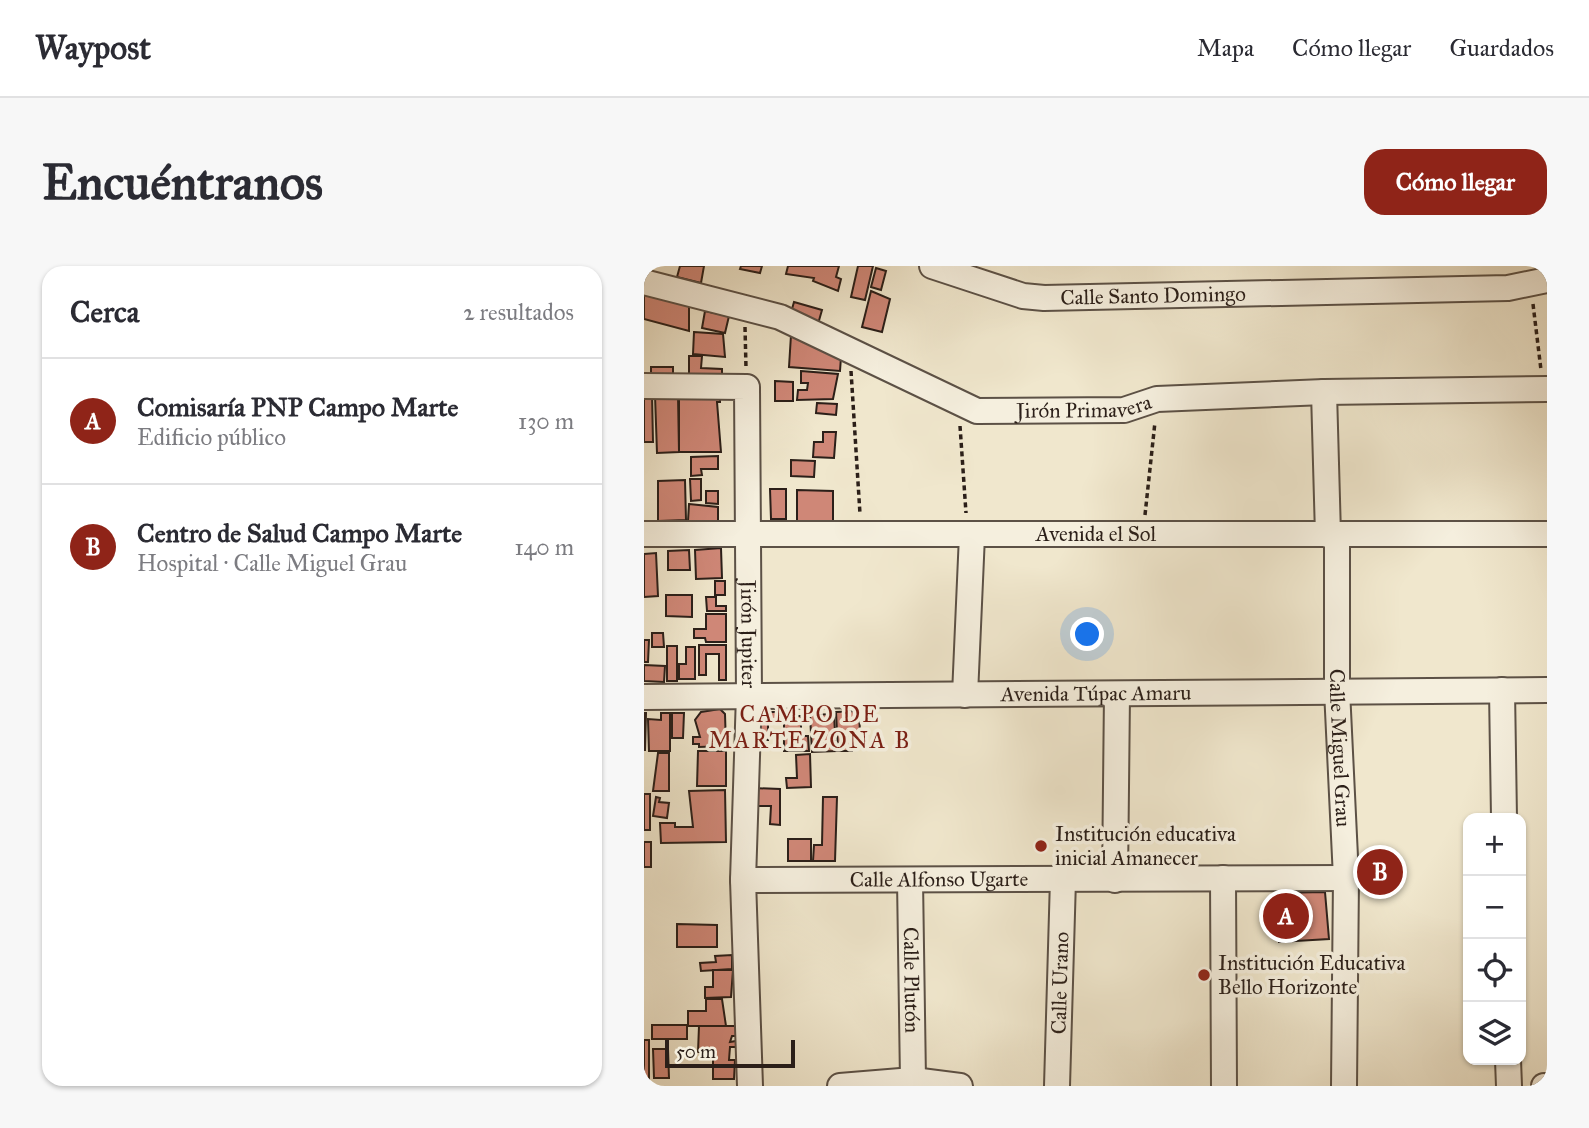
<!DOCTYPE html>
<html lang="es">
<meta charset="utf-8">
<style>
:root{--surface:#fff;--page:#f7f7f7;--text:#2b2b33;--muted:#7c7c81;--line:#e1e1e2;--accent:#8f2418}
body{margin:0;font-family:"IM FELL Great Primer",serif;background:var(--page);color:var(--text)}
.controls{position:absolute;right:21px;bottom:21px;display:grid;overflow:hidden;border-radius:14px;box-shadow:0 2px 5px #0004}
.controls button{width:63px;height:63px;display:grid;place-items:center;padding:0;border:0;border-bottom:2px solid var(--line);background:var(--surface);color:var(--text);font:35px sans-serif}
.scale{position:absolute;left:21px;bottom:18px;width:130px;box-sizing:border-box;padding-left:7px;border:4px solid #2b1f19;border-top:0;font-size:19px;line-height:24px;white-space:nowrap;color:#2b1f19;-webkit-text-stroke:5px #f5efde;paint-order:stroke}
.you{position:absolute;left:444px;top:369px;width:24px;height:24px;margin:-18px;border:5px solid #fff;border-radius:50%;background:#1a73e8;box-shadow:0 0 0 10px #1a73e833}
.badge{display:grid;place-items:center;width:46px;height:46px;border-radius:50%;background:var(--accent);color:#fff;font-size:23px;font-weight:700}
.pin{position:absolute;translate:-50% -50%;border:4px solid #fff;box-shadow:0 2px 7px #0006}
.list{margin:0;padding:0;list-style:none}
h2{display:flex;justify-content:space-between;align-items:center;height:91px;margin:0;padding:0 28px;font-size:30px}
h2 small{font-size:23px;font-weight:400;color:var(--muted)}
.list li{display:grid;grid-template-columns:46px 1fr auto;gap:21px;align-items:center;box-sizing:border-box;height:126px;padding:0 28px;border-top:2px solid var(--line)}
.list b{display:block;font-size:26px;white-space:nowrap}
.list p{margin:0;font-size:23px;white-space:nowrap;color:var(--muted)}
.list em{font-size:23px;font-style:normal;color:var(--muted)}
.icon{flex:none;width:38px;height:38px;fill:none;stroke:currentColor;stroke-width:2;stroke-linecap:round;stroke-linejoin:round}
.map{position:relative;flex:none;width:903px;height:820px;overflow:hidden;border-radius:21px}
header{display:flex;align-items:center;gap:42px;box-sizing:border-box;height:98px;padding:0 35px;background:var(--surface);border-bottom:2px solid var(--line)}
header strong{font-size:33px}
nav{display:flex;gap:38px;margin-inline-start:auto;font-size:24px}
.intro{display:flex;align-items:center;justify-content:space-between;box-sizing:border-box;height:168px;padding:0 42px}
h1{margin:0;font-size:49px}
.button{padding:18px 32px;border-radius:21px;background:var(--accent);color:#fff;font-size:24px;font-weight:700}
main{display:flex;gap:42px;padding:0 42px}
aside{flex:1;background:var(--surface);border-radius:21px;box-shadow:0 2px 5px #0004}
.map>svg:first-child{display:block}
.building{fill:#cf8777;stroke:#2b1f19;stroke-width:2}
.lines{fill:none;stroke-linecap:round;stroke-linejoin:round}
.minor-casing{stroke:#5c5146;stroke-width:28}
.path{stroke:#2b1f19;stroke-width:3.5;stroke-dasharray:5 3.5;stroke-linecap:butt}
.minor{stroke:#f5efde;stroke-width:24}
.poi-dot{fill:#8f2418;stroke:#f5efde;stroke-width:2.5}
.labels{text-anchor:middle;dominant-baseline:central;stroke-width:7;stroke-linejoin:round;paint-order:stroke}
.street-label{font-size:21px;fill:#2b1f19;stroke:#f5efde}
.poi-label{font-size:21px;fill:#2b1f19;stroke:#f5efde;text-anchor:start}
.neighbourhood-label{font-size:23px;letter-spacing:2px;fill:#7a1f14;stroke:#f5efde}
</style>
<header>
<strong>Waypost</strong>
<nav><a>Mapa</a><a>Cómo llegar</a><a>Guardados</a></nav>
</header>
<div class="intro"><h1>Encuéntranos</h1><a class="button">Cómo llegar</a></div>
<main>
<aside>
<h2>Cerca<small>2 resultados</small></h2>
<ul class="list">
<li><span class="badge">A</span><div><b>Comisaría PNP Campo Marte</b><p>Edificio público</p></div><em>130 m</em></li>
<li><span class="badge">B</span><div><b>Centro de Salud Campo Marte</b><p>Hospital · Calle Miguel Grau</p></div><em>140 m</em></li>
</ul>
</aside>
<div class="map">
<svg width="903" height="820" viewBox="0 0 903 820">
<rect width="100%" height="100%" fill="#f0e7cd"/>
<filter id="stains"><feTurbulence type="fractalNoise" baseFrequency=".00286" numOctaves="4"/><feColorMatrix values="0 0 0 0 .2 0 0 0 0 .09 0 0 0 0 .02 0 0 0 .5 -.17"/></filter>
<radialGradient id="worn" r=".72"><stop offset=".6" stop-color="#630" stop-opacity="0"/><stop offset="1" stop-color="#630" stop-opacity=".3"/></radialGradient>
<g class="building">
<polygon points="36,0 60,0 57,17 33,11"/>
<polygon points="97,0 118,0 116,7 96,3"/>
<polygon points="144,0 195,0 192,11 197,13 194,25 169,15 170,12 142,8"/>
<polygon points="214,0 229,0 221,34 207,31"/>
<polygon points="232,2 242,5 237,24 227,21"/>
<polygon points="227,25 246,33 238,66 218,61"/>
<polygon points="0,27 45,38 45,65 0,53"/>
<polygon points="150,36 178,44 174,58 146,50"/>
<polygon points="61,45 85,50 81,67 58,62"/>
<polygon points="50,66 79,68 81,91 49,88"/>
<polygon points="147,69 197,91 196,105 145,101"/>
<polygon points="45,90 58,90 57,102 78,103 78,114 45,114"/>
<rect x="7" y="101" width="22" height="11"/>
<polygon points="157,105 194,108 189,133 153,134 154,124 163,124 164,117 157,117"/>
<polygon points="131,115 149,116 149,135 131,135"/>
<polygon points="76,128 76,136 73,136 77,186 35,186 35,129"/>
<polygon points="8,129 9,176 0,176 0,130"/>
<polygon points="11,129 34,129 35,186 13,187"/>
<polygon points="173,137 193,138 192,149 172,147"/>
<polygon points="179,166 192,166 190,192 169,191 170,176 179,176"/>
<polygon points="74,190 74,203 57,203 58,209 47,210 47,191"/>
<polygon points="147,194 171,195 170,211 147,210"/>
<polygon points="46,213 57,213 57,234 47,235"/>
<polygon points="41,214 42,254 14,255 14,215"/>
<polygon points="126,223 142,223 142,253 127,253"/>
<polygon points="153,224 189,225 189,256 153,256"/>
<polygon points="62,225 74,225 74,238 62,237"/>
<polygon points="45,238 74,241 74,255 44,255"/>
<polygon points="77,282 78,312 52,313 51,284"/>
<polygon points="45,284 46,304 24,304 24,285"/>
<polygon points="12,287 14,330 0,331 0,288"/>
<rect x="71" y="315" width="10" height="14"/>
<polygon points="22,329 48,329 48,351 22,350"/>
<polygon points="62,331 72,331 72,340 82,340 82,345 63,345"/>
<polygon points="62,348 82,348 82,376 62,376 61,372 50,372 50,363 62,363"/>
<polygon points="8,367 19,367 20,381 8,381"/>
<polygon points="0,374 5,374 4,396 0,396"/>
<polygon points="55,379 82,379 82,414 75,414 75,388 62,388 62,409 55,409"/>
<rect x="23" y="380" width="10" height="35"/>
<polygon points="42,381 51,381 51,413 35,413 35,398 42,398"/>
<polygon points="0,399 21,400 20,416 0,415"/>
<polygon points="76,443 81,448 82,480 55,481 55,478 49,478 49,471 56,471 51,454 57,446"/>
<polygon points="215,445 216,467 207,467 208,485 194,485 192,446"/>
<polygon points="112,446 138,446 138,457 124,457 124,474 112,474"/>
<polygon points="0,447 2,447 1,484 0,484"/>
<polygon points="17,447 26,447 26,485 5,485 4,453 17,454"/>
<polygon points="28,447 40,447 39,472 28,472"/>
<polygon points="190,448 192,485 168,486 166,449"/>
<polygon points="140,450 157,450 157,470 164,470 165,485 140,485"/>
<polygon points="54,485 82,485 82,520 53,520"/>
<polygon points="14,487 25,487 25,525 9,525"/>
<polygon points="166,488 167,521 143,522 142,512 153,512 152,489"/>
<polygon points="108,522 136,523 136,559 126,558 127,540 114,540 114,546 107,546"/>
<polygon points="81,524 82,576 17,577 16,557 31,557 31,561 49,561 45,525"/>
<rect x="0" y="528" width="6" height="36"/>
<polygon points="12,531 16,532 15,536 25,537 23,552 9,550"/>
<polygon points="179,531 193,531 191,595 169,595 170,579 178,579"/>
<rect x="144" y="573" width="23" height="22"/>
<rect x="0" y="576" width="7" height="25"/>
<polygon points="681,626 685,673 635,676 631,627"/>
<polygon points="33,658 73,659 73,681 33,681"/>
<polygon points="88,689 88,703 57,705 56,697 72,696 71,690"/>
<polygon points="69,704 89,704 87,731 61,732 61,721 69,721"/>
<polygon points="62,733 78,733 82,760 44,760 44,745 62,745"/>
<rect x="8" y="759" width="35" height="14"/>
<polygon points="55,760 93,760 93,770 88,770 86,776 92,775 92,781 86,781 85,794 91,794 90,813 69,813 69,786 54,786"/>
<rect x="0" y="774" width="5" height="39"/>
<polygon points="9,783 24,783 25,812 10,812"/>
</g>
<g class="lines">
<defs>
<g id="minor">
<path id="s1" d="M 288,0 L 379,30 L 400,32 L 864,22 L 903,14"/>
<path id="s2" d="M 0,16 L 136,51 L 333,145 L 480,144 L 513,133 L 680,126 L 903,123"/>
<path id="s3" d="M 0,120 L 103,121 L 105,429 L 99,614 L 106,820"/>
<polyline points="680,126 684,269"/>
<path id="s4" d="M 0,268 L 903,268"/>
<path id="s5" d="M 693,268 L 693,424 L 702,612 L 700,820"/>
<polyline points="858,424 860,552"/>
<polyline points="321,429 328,269"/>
<path id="s6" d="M 0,431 L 903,424"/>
<polyline points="579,612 580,820"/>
<path id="s7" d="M 99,614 L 702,612"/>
<path id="s8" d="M 266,614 L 269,814"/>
<polyline points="471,614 473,428"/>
<polyline points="864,794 865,820"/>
<polyline points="196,820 269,814 316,820"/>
<path id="s9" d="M 413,820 L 419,613"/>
<polyline points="900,820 903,820"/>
</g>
</defs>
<use href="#minor" class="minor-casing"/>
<g class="path">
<polyline points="889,38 897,104"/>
<polyline points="101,61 102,102"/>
<polyline points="207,105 216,248"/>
<polyline points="316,160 322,247"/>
<polyline points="501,249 511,156"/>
</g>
<use href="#minor" class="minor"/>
</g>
<g class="poi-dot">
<circle cx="397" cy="580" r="7"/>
<circle cx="560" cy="709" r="7"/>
</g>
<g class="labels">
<g class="street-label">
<text stroke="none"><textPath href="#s1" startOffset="226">Calle Santo Domingo</textPath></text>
<text stroke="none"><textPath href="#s2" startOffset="466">Jirón Primavera</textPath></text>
<text stroke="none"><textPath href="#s4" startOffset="452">Avenida el Sol</textPath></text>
<text stroke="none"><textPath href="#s3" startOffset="350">Jirón Jupiter</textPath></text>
<text stroke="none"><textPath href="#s6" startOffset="452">Avenida Túpac Amaru</textPath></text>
<text stroke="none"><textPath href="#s5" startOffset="214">Calle Miguel Grau</textPath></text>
<text stroke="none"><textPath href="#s7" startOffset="196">Calle Alfonso Ugarte</textPath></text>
<text stroke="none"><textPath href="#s8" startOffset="100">Calle Plutón</textPath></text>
<text stroke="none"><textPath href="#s9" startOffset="103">Calle Urano</textPath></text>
</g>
<g class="poi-label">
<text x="411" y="568">Institución educativa<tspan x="411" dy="24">inicial Amanecer</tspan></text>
<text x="574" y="697">Institución Educativa<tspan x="574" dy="24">Bello Horizonte</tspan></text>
</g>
<g class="neighbourhood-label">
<text x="166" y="448">CAMPO DE<tspan x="166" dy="26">MARTE ZONA B</tspan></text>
</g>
</g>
<rect width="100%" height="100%" filter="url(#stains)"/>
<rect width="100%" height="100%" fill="url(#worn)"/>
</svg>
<div class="controls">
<button>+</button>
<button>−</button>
<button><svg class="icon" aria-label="locate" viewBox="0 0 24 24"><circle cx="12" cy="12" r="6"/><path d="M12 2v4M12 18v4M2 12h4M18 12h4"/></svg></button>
<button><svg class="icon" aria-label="layers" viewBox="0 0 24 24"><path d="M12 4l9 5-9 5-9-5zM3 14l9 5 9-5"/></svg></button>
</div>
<div class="scale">50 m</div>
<div class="you"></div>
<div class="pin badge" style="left:642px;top:650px">A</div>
<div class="pin badge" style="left:736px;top:606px">B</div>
</div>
</main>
